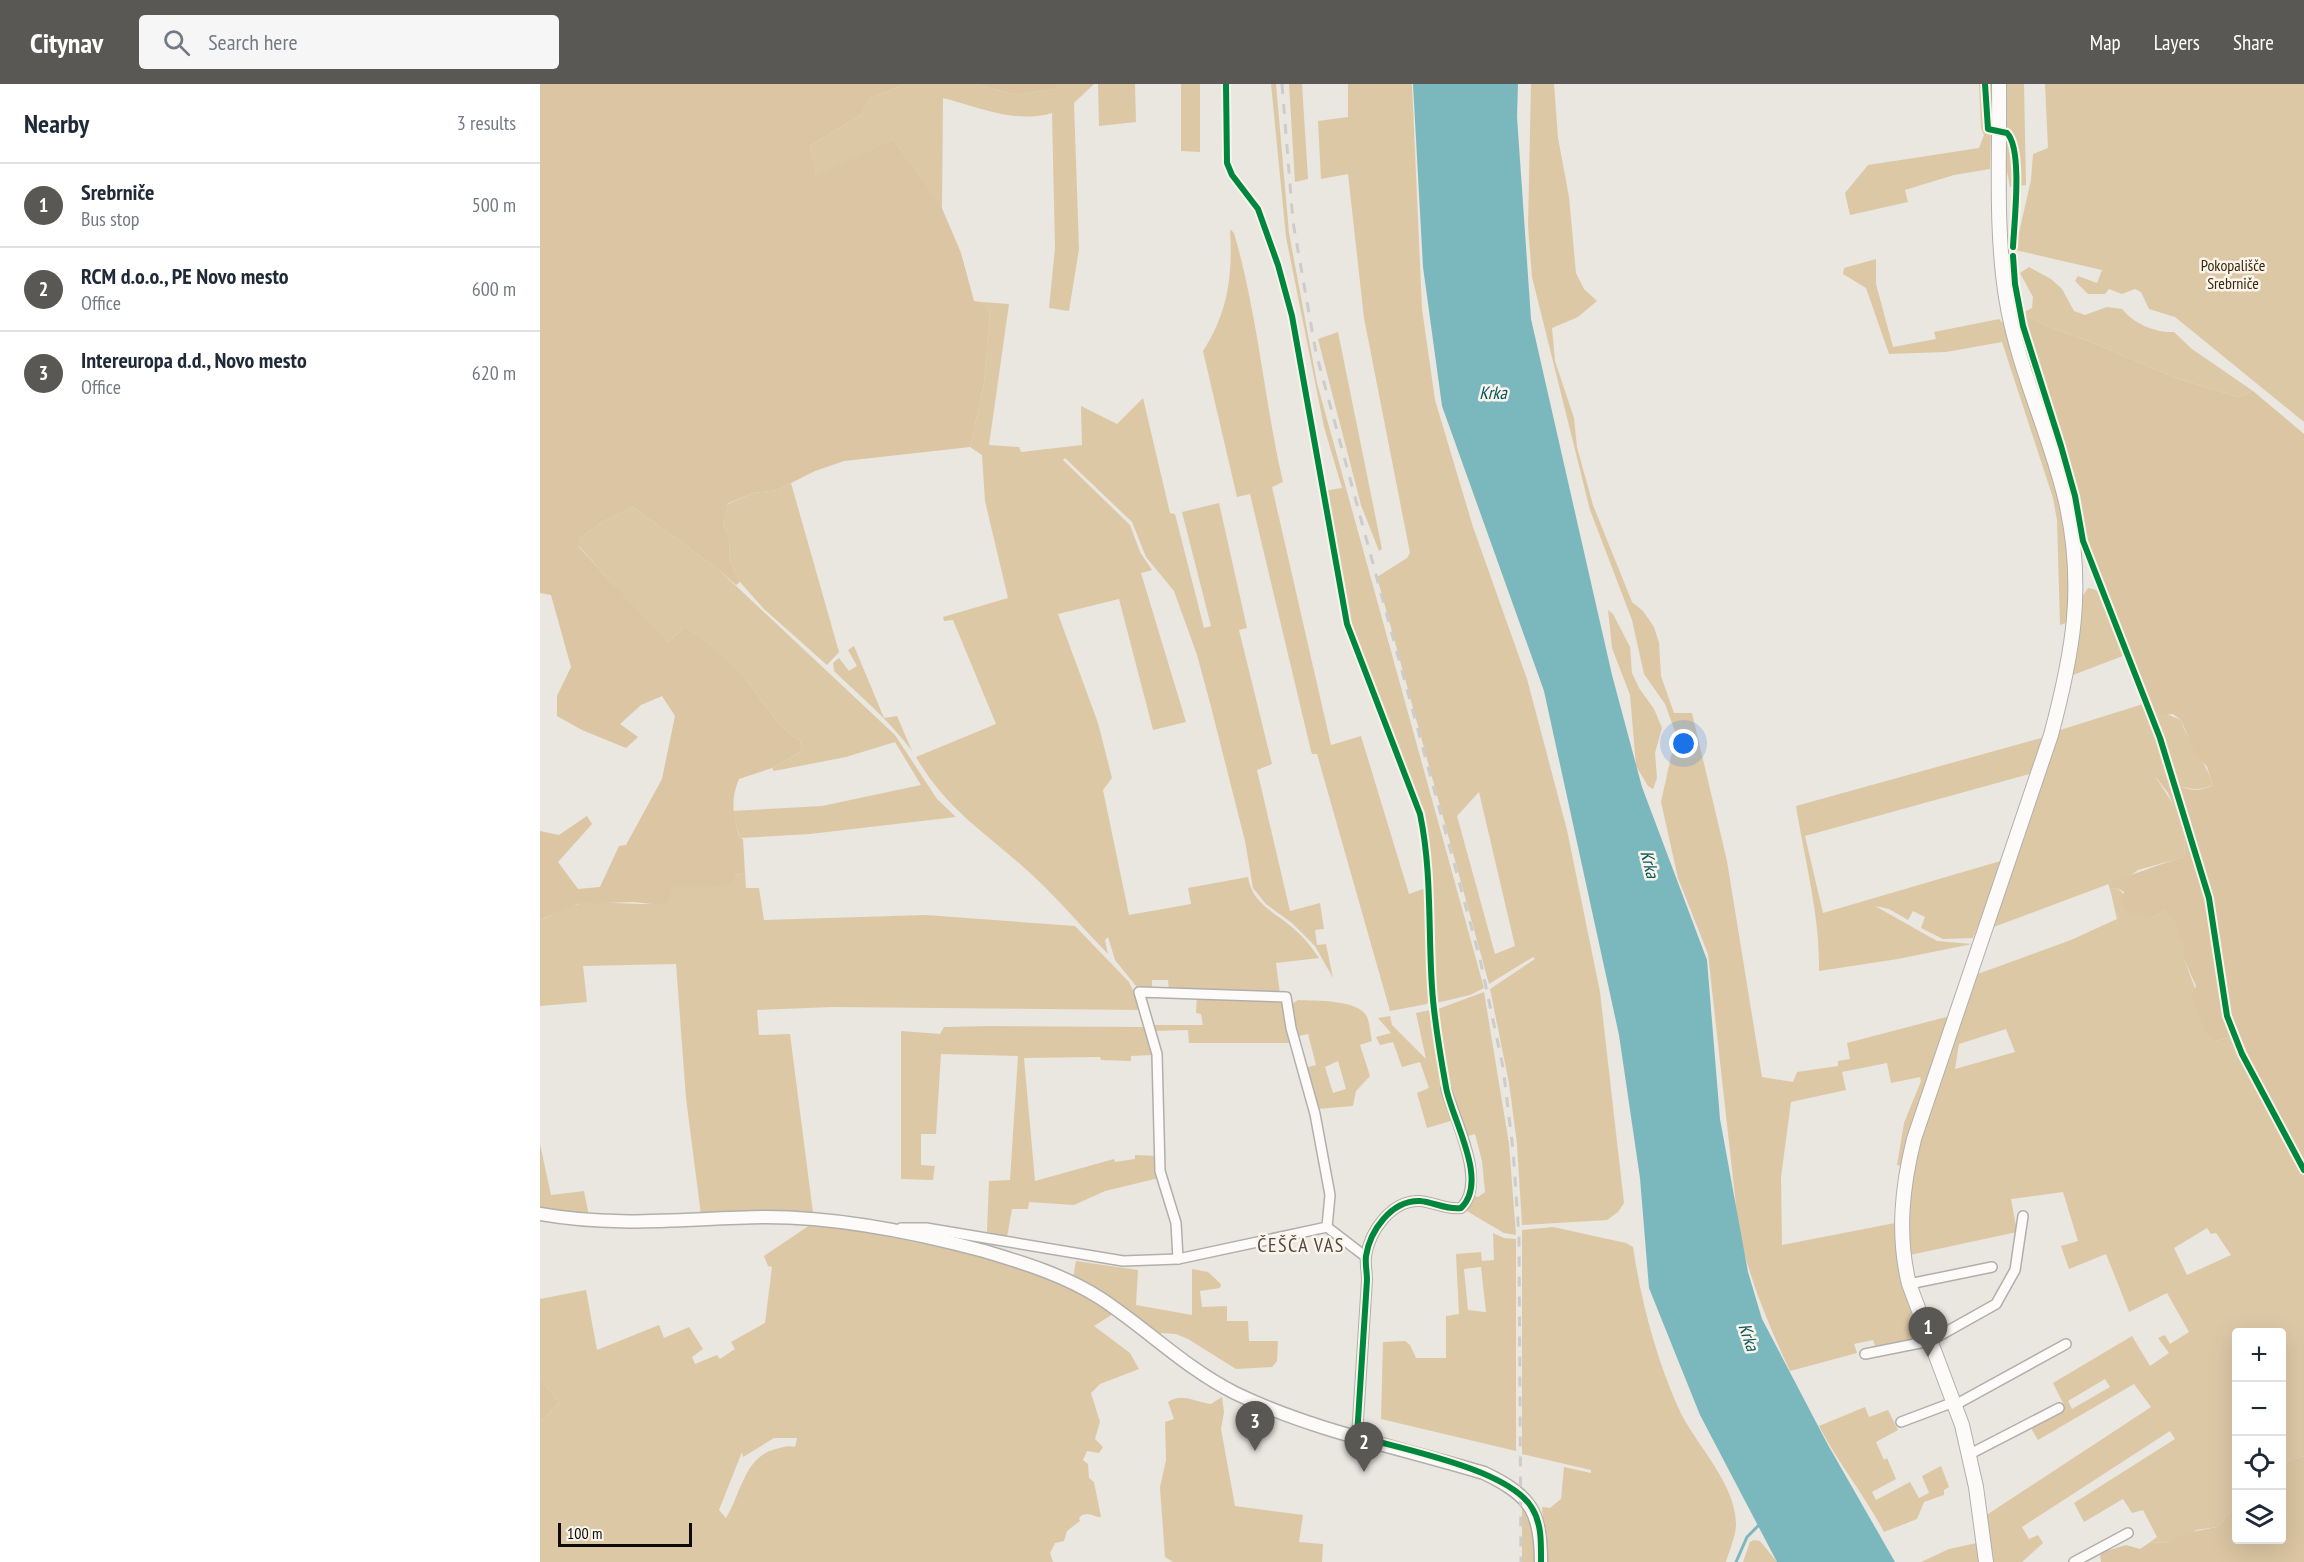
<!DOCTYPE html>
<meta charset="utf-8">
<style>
:root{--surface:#fff;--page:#f6f6f7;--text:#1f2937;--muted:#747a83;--line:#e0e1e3;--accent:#5a5854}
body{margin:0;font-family:"PT Sans Narrow",sans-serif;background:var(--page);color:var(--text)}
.controls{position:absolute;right:18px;bottom:18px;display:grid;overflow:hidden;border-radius:6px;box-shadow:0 6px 24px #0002}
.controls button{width:54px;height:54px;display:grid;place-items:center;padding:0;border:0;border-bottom:2px solid var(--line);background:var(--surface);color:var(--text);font:30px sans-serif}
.scale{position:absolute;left:18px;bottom:15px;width:134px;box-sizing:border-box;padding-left:6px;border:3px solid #0d0b08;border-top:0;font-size:16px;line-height:21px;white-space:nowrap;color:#0d0b08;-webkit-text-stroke:4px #faf4eb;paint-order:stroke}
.you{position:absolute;left:1144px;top:660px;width:21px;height:21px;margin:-15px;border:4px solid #fff;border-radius:50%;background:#1a73e8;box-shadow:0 0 0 9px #1a73e833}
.badge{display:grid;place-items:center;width:39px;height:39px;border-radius:50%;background:var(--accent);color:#fff;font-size:20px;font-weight:700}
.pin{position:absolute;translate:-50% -50px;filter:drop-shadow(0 2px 3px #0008)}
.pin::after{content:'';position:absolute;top:32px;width:21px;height:18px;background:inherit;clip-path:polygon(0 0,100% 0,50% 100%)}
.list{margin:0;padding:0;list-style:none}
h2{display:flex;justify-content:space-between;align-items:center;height:78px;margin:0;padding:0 24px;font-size:26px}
h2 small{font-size:20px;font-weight:400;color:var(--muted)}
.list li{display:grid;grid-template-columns:39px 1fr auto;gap:18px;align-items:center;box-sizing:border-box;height:84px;padding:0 24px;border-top:2px solid var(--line)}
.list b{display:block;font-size:22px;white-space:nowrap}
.list p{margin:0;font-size:20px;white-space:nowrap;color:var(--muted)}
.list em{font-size:20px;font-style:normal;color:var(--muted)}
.icon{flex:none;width:33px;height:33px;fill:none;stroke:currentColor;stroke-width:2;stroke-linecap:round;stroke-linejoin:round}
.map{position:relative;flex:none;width:1764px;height:1478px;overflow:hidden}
header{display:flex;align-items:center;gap:36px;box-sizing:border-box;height:84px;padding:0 30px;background:var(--accent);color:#fff}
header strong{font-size:28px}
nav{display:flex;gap:33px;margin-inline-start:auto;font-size:21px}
.search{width:420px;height:54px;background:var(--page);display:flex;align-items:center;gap:15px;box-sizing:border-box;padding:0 21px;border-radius:6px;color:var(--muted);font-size:22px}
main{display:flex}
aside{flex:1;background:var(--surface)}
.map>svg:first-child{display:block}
.green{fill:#ddc8a6;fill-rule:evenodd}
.forest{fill:#dbc5a2}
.water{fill:#7ab8be}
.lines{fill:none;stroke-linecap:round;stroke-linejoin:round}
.stream{stroke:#7ab8be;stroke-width:3}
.minor-casing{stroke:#b2afab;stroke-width:12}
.tertiary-casing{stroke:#b2afab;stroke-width:15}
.secondary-casing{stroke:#b2afab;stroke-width:16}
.minor{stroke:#fcfbfa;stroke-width:9}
.tertiary{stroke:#fcfbfa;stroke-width:12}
.secondary{stroke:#fcfbfa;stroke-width:14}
.rail{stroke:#cecccb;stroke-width:3;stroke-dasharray:10 10;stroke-linecap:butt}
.cycleway-casing{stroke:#faf4eb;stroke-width:10}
.cycleway{stroke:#00873e;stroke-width:6}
.labels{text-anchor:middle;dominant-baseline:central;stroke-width:5;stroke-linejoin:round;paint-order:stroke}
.park-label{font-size:16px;fill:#38280d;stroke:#faf4eb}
.water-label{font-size:18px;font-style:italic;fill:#065860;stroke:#faf4eb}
.quarter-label{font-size:20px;letter-spacing:1.5px;fill:#4f4a42;stroke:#faf4eb}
</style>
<header>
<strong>Citynav</strong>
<div class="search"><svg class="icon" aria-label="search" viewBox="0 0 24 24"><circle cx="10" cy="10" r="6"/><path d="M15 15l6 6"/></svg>Search here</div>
<nav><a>Map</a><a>Layers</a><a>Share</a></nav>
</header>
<main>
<aside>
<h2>Nearby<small>3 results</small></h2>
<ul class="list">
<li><span class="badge">1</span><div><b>Srebrniče</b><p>Bus stop</p></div><em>500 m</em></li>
<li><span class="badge">2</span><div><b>RCM d.o.o., PE Novo mesto</b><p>Office</p></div><em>600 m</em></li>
<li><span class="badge">3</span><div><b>Intereuropa d.d., Novo mesto</b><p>Office</p></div><em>620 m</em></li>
</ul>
</aside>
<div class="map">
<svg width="1764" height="1478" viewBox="0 0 1764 1478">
<rect width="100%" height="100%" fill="#eae6e0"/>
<g class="green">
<path d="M 366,0 L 435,0 L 476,11 L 515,5 L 519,0 L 554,0 L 534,19 L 539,165 L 529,227 L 509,224 L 515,164 L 512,29 C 474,40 439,23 403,14 L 402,124 L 353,55 L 276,93 L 270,62 L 322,30 L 330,14 Z"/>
<polygon points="558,0 595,0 596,38 559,42"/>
<polygon points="641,0 660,0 660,68 641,67"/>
<polygon points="731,0 736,0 749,149 777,299 944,904 930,911 896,919 895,915 887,749 861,674 808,539 783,407 802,404 784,343 746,153"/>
<polygon points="749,0 762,0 768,95 755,98"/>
<path d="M 808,0 L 872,0 L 882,225 L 895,316 L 933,443 L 987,595 L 1027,746 L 1060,908 L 1084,1119 L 1078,1128 L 1067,1136 L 982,1141 L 977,1060 L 969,999 L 950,905 L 995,875 L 993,873 L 949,900 L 837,493 L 867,474 L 870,469 L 824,234 L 808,90 L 781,95 L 778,37 L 808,33 ZM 939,708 L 975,862 L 955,870 L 917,732 Z"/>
<path d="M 991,0 L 1014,0 L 1018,54 L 1029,113 L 1036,189 L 1044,205 L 1057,217 L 1038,233 L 1012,244 L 1015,277 L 1034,334 L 1037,363 L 1053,421 L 1092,518 L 1103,527 L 1114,543 L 1119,559 L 1121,592 L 1134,629 L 1152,629 L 1187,777 L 1222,993 L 1253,998 L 1257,988 L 1298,982 L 1298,977 L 1310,975 L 1307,959 L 1410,932 L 1361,1082 L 1357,1081 L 1364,1039 L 1381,997 L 1380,993 L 1351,999 L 1347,979 L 1302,988 L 1306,1006 L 1251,1018 L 1241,1093 L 1242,1161 L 1355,1139 C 1355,1186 1365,1212 1381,1255 L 1336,1265 L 1333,1256 L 1314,1260 L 1317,1269 L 1250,1287 C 1229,1242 1210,1197 1199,1148 L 1168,870 L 1138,794 L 1121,718 L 1136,650 L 1125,620 L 1104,590 L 1092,536 L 1050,426 L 992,193 L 988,142 Z"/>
<polygon points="1439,0 1451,0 1452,3 1450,85 1414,91 1365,106 1368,118 1310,131 1305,109 1328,81 1439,64 1444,51 1441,44"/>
<polygon points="1467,0 1484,0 1486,101 1470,103 1466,82"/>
<polygon points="1505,0 1764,0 1764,338 1635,233 1609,225 1601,208 1595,205 1582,210 1569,205 1565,210 1548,210 1535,197 1538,192 1557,199 1562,186 1475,166 1491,96 1493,70 1508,64"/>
<path d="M 690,145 L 694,149 C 718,231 724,316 743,398 L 732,403 L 791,661 L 821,652 L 869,810 L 886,804 L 887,806 L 889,916 L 887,920 L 850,927 L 777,670 L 772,670 L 771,667 L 710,410 L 697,413 L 663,267 C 688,229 693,190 690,145 Z"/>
<path d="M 1336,175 L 1336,200 L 1353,263 L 1396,255 L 1394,248 L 1459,235 L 1463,239 C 1486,312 1517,384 1527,460 C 1531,486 1530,512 1529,538 L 1520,541 L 1517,436 L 1513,414 L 1462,258 L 1406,268 L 1349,270 L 1326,204 L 1303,190 L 1304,184 Z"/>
<path d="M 1489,183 L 1511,195 L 1522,205 L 1534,227 L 1545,231 L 1567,223 L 1582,225 C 1594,240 1616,249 1634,248 L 1652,265 L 1713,307 L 1698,313 L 1638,295 L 1551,258 L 1511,244 L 1484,230 L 1482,229 L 1492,224 L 1493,213 L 1480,189 Z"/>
<path d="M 441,218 L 469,220 L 449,361 L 479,363 L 481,368 L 542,361 L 541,322 L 577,340 L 603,314 L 630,429 L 635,430 L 664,544 L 671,542 L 642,428 L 679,419 L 707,544 L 699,546 L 732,680 L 717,686 L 750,827 L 780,819 L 784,845 L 775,846 L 777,861 L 786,860 L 793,894 L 775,862 L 752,839 L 726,820 L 713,804 L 705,757 L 670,619 L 657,571 L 634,507 L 606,473 L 592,438 L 525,374 L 523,376 L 590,441 L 600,468 L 612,486 L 601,489 L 646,638 L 613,646 L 579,515 L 518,530 L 558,639 L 572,694 L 563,706 L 589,831 L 651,820 L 648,804 L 708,793 C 712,820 735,828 754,845 C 764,853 772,864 779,874 L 736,879 L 740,910 L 629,907 L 628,896 L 612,896 L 612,906 L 600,907 L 575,876 L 568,853 L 565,856 L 568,870 C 542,844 519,815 491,790 C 447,749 408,728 376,673 L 456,640 L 413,536 L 404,537 L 403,533 L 468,514 L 445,417 L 442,371 L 430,363 L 444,299 L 450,228 Z"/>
<polygon points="798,248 842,465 839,467 821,421 778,255"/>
<polygon points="251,399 299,568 287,581 224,525 200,498 189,475 190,455 183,440 186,421 213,409 237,406"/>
<path d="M 93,423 L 178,485 L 355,651 L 397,715 L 416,733 L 270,750 L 200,754 L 192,727 L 282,722 L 381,701 L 355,658 L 306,673 L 234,687 L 232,684 L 262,667 L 260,656 C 237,645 224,617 207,597 C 190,577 169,559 147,544 L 143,544 L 128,559 L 120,552 L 37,460 L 38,455 L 64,437 Z"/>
<path d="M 1548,504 C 1575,507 1581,549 1588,570 L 1533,591 L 1542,513 Z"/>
<polygon points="1068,526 1073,530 1090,563 1092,589 1099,604 1114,625 1122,644 1115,669 1117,694 1113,705 1108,702 1096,682 1090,611 1072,564"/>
<path d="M 314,562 L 344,634 L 357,632 L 372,667 C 350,637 321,613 294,587 L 293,579 L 299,574 L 309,587 L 317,582 L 308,566 Z"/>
<path d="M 1603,620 L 1641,636 C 1648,660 1666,677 1673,701 C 1652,711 1635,700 1615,692 L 1633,720 L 1641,723 L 1645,759 L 1644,773 L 1598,786 L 1590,792 L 1451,844 L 1517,647 Z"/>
<path d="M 1505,653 L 1493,689 L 1265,752 L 1283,829 L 1464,776 L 1433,854 L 1403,855 L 1381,844 L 1385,833 L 1373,827 L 1368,836 L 1349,825 L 1335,822 L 1397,857 L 1432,860 L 1358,875 L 1279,887 C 1280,831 1265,778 1256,722 Z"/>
<path d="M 205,789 L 206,804 L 219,804 L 224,836 L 386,831 L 535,842 L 589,898 L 602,926 L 293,923 L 217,926 L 219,951 L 250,950 L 273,1129 L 161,1131 L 146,1014 L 136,880 L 43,882 L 47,918 L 0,922 L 0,836 C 13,832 25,822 39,820 C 69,816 100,823 129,818 L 131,803 L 178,803 L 195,791 Z"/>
<path d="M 1577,804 L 1611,834 L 1623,827 L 1632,832 L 1639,843 L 1644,859 L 1644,875 L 1675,957 L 1691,953 L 1701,955 L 1737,1037 L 1764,1085 L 1764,1372 L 1742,1379 L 1742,1248 L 1696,1248 L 1696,1423 L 1677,1443 L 1657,1446 L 1632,1458 L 1609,1459 L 1617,1453 L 1603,1426 L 1592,1429 L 1583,1415 L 1544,1438 L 1534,1419 L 1635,1355 L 1630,1347 L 1482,1443 L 1489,1455 L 1498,1451 L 1503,1459 L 1482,1478 L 1451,1478 L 1445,1432 L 1611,1323 L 1594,1300 L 1498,1356 L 1491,1344 L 1525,1323 L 1513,1299 L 1592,1252 L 1610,1282 L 1629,1269 L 1618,1254 L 1625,1251 L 1630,1260 L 1649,1248 L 1627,1209 L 1589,1228 L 1566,1170 L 1529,1185 L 1521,1162 L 1538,1157 L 1523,1108 L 1471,1115 L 1477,1148 L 1370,1171 C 1359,1078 1406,978 1435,891 L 1531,856 L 1577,835 L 1570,805 ZM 1466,945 L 1475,968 L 1415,985 L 1419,960 ZM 1667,1144 L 1671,1150 L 1676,1149 L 1691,1171 L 1647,1191 L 1634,1164 ZM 1565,1295 L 1570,1303 L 1532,1325 L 1528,1317 Z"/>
<path d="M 944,908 L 969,1060 L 976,1151 L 964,1149 L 925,1126 L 929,1123 L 932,1111 L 938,1113 L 945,1108 L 942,1077 L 935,1050 L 925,1053 C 911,1015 896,966 898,925 Z"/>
<polygon points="657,911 740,915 744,919 752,959 649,959 648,946 614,947 612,941 663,941 661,930 656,929"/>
<path d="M 758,916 C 775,917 819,915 827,933 C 830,940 830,949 832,957 L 820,961 L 830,992 L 816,1007 L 813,1022 L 777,1025 L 764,984 L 776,981 L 768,950 L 755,953 L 750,921 ZM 798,977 L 806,1005 L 793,1009 L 785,983 Z"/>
<polygon points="890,926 905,1011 914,1036 887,1044 877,1009 889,1004 880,978 862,983 853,958 840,961 836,953 851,949 838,934 850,932 852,941 886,975 876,929"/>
<polygon points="451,942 607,943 612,971 591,972 591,977 561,976 560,973 484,974 495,1097 574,1075 575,1078 595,1075 595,1071 617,1072 619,1094 565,1107 534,1121 489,1118 488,1125 472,1125 467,1153 447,1148 449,1097 470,1096 478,972 401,970 396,1050 381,1050 381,1081 395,1082 393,1096 361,1095 361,947 400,950 404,943"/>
<polygon points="0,1060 11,1111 44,1107 49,1132 0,1125"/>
<path d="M 270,1141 C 303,1142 336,1150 369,1157 C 441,1171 511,1189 573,1230 L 554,1242 L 590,1269 L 599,1285 L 560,1300 L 551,1309 L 560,1338 L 555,1355 L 563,1363 L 559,1369 L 547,1367 L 543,1376 L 548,1380 L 549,1394 L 554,1398 L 561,1433 C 554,1434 547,1425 539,1434 L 540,1437 L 527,1447 L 524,1457 L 515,1459 L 510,1469 L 513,1478 L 0,1478 L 0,1338 L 19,1319 L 0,1293 L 0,1215 L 46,1206 L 57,1266 L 119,1241 L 124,1254 L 149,1243 L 163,1265 L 152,1273 L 155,1280 L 177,1271 L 180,1275 L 195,1265 L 191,1258 L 225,1239 L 232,1183 L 228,1182 L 224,1172 ZM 234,1354 L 257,1354 L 255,1363 C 248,1361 243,1363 236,1365 C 204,1373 202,1408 186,1434 L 179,1426 L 202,1368 L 203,1373 Z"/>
<path d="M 1013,1143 L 1086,1159 L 1093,1163 C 1101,1217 1116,1274 1138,1323 C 1154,1360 1197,1399 1196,1442 C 1195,1454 1189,1467 1186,1478 L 1006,1478 L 1002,1423 L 1010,1424 L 1021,1415 L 1024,1383 L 1051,1389 L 1051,1386 L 982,1370 L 982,1146 Z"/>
<path d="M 953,1149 L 964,1154 L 976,1155 L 976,1367 L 841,1335 L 843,1258 L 865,1257 L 870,1261 L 876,1274 L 906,1274 L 906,1232 L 919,1230 L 916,1170 L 941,1168 L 942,1177 L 954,1176 ZM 941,1183 L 946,1228 L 945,1228 L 928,1226 L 924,1185 Z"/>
<polygon points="536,1177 598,1186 596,1221 652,1231 652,1185 668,1188 681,1200 680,1204 660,1207 662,1223 687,1222 687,1237 708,1237 709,1257 738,1257 737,1277 732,1283 696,1285 648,1255 636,1250 622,1249 616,1253 533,1194"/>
<path d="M 682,1313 L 684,1328 L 681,1345 L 695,1422 L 763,1431 L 759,1458 L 783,1460 L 782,1478 L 633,1478 L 625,1473 L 620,1403 L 626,1376 L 625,1338 L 634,1335 L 628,1318 C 641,1308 656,1318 671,1320 Z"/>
<path d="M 1325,1323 L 1329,1333 L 1348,1326 L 1358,1346 L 1336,1358 L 1344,1376 L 1347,1374 L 1356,1395 L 1332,1408 L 1336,1416 L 1370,1398 L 1379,1414 L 1389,1409 L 1382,1392 L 1401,1382 L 1409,1403 L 1404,1406 L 1404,1411 L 1384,1418 L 1377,1435 L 1344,1448 C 1324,1410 1298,1379 1279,1342 Z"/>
<polygon points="982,1423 994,1449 996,1478 982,1478"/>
<polygon points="1214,1456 1220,1457 1237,1478 1203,1478 1210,1458"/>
<polygon points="1437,1459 1438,1478 1381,1478 1409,1465"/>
</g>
<g class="forest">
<path d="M 0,0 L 366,0 L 330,14 L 322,30 L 270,62 L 276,92 L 353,55 L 401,122 L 421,169 L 434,217 L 441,218 L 450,228 L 444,299 L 430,363 L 304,377 L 275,387 L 237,406 L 213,409 L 187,420 L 183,440 L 190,455 L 189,475 L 200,498 L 196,501 L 178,485 L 93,423 L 64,437 L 38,455 L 39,463 L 128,559 L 143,544 L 147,544 C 169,559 191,577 207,597 C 224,617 237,645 260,656 L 262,667 L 232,684 L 199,695 C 190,717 193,732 200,754 L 203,755 L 205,789 L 195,791 L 193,798 L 178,803 L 132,803 L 129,818 L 122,821 L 93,818 L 37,820 L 0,836 L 0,747 L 19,751 L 47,732 L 52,740 L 18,778 L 38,805 L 60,803 L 79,762 L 86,761 L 122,695 L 135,632 L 122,612 L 101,621 L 80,640 L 98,653 L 86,664 L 42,646 L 17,632 L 17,612 L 31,583 L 11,511 L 0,509 Z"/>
<polygon points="435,0 519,0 515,5 476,11"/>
<path d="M 1482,229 L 1511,244 L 1551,258 L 1638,295 L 1698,313 L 1713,307 L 1764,350 L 1764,1085 L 1737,1037 L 1701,955 L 1691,953 L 1675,957 L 1665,947 L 1652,913 L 1656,902 L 1644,875 L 1644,859 L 1638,853 C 1639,840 1634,833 1623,827 L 1611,834 L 1587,828 L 1582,820 L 1584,808 L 1577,804 L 1570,805 L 1568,799 C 1594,791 1618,780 1644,773 L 1645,759 L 1641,723 L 1633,720 L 1628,709 L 1615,692 L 1620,690 C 1637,702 1653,712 1673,701 L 1667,683 L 1655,669 L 1641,636 L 1633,630 L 1624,631 L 1603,622 L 1588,568 L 1541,443 L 1482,258 L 1476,232 Z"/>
<polygon points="0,1293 19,1319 0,1338"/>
<polygon points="1764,1372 1764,1478 1561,1478 1560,1469 1586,1461 1600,1465 1609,1459 1632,1458 1642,1450 1677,1443 1696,1423 1696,1456 1742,1456 1742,1379"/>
</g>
<polygon class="water" points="873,0 978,0 977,33 991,235 1072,591 1102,703 1167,876 1180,1035 1208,1188 1222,1235 1288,1361 1355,1478 1237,1478 1160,1331 1109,1204 1100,1094 1079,951 1004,607 902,322 883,183"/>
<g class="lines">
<polyline class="stream" points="1196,1478 1207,1453 1220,1440"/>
<defs>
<g id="minor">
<polyline points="361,1144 386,1144 583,1177 638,1175 787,1143 826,1173"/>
<polyline points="638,1175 636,1139 620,1087 617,970 599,908 746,913 751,944 775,1030 790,1111 787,1143"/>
<polyline points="1369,1200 1452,1183"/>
<polyline points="1325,1270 1390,1257 1456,1220 1475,1186 1483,1132"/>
<polyline points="1415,1321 1526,1260"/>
<polyline points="1361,1338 1414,1318"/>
<path d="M 817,1352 L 827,1196 C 827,1188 825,1180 826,1172 C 830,1147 851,1116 880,1117 C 893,1118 907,1126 921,1124 C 948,1099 914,1034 906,1005"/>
<polyline points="1430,1370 1519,1324"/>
<polyline points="1534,1478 1588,1449"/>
</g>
<path id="tertiary" d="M 0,1130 C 78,1144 148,1134 226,1133 C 299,1133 373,1148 444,1167 C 484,1179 524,1191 560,1214 C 606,1244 645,1284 695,1309 C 773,1347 862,1364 944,1389 C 990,1411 1001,1427 1001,1478"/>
<path id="secondary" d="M 1446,1478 L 1436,1403 L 1422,1341 L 1369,1200 C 1357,1151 1362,1103 1374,1055 L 1511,651 C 1533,569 1545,503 1526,418 C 1510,349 1477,284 1466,213 C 1455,143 1460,71 1459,0"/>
</defs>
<use href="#minor" class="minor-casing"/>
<use href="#tertiary" class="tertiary-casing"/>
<use href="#secondary" class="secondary-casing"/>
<use href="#minor" class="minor"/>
<use href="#tertiary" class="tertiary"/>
<use href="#secondary" class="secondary"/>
<polyline class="rail" points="742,0 753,138 776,269 940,875 963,983 973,1066 979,1153 981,1478"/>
<defs>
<g id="cycleway">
<path d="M 686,0 L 687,79 L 692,91 L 718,125 L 738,181 L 752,232 L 807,540 L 880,730 C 892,787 888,845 892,903 C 894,936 900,970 906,1003 C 911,1034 950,1097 921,1124 C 907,1126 893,1118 880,1117 C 851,1116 830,1147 826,1172 C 825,1180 827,1188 827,1196 L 817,1352 C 861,1365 969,1385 992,1424 C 1002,1440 1001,1460 1001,1478"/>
<path d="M 1445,0 L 1448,45 L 1467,49 C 1483,65 1474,140 1473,163"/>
<polyline points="1473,172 1475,200 1483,242 1521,362 1535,412 1543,457 1620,654 1669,814 1687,932 1702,970 1764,1086"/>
</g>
</defs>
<use href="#cycleway" class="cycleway-casing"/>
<use href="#cycleway" class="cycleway"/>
</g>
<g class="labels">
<g class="park-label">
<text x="1693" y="181">Pokopališče<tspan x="1693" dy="18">Srebrniče</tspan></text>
</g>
<g class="water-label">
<text x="953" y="308">Krka</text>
<text transform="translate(1110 780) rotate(76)">Krka</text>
<text transform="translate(1209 1253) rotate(71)">Krka</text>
</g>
<g class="quarter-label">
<text x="761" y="1161">ČEŠČA VAS</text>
</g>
</g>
</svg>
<div class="controls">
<button>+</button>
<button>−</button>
<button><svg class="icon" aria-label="locate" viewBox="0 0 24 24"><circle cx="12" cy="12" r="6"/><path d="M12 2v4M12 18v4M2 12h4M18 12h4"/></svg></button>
<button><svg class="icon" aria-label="layers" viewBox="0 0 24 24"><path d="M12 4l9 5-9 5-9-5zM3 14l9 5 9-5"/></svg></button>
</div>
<div class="scale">100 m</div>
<div class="you"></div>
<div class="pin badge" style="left:1388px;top:1273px">1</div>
<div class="pin badge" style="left:824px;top:1388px">2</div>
<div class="pin badge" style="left:715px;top:1367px">3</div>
</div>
</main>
